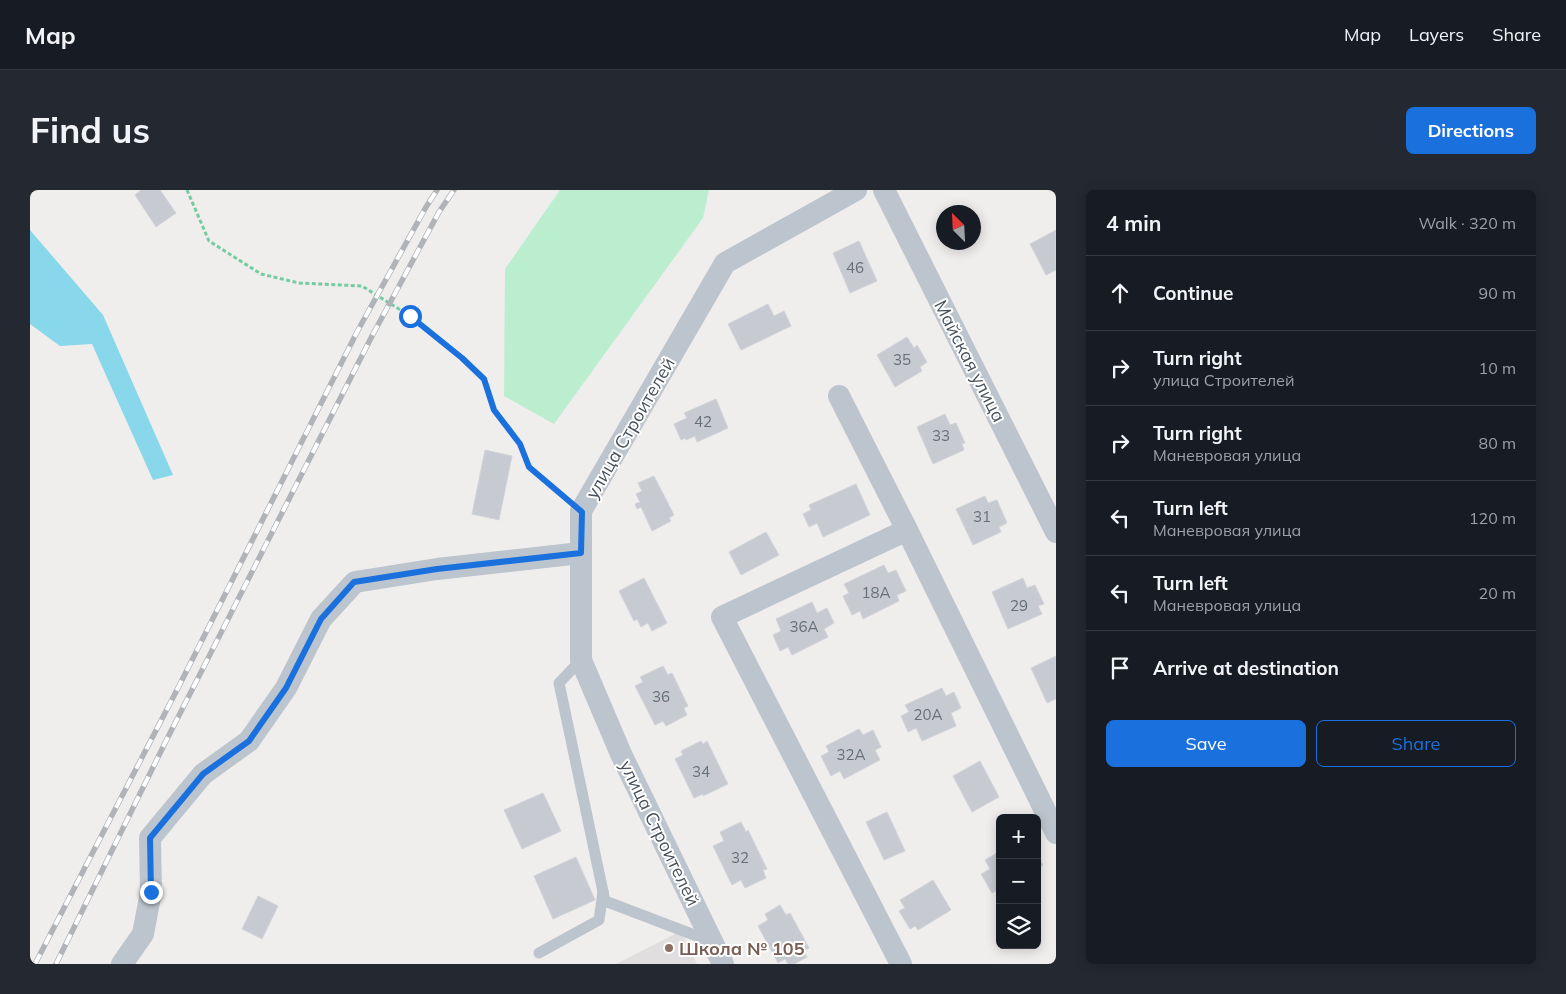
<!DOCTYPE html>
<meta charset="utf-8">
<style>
:root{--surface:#171b24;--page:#242831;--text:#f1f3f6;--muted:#9ea1a6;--line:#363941;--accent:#1a71de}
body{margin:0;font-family:Mulish,sans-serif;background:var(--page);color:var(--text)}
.controls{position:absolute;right:15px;bottom:15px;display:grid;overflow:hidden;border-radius:8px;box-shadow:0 2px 12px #0003}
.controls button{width:45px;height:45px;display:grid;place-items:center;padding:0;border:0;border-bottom:1px solid var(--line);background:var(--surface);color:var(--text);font:25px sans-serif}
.compass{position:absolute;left:906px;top:15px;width:45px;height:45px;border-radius:50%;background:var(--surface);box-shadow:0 2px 12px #0003;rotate:336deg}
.stop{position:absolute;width:15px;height:15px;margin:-11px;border:4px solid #1a71de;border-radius:50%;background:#fff}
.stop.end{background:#1a71de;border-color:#fff;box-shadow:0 1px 5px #0008}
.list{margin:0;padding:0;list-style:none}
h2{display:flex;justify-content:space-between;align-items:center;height:65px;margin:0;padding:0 20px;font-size:21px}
h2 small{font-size:16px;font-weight:400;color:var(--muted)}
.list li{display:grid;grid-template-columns:32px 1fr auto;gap:15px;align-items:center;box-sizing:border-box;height:75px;padding:0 20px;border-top:1px solid var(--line)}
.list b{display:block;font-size:19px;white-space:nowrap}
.list p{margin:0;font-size:16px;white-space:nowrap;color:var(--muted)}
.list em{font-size:16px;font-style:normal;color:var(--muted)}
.actions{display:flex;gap:10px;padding:15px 20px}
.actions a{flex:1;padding:11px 0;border:1px solid var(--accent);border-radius:8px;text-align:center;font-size:18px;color:var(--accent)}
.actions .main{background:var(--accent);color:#fff}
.icon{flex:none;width:28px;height:28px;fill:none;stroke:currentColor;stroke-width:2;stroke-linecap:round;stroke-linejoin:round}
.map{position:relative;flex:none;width:1026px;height:774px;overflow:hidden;border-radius:8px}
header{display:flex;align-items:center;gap:30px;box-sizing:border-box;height:70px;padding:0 25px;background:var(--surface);border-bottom:1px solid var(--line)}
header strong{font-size:24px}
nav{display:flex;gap:28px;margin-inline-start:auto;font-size:18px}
.intro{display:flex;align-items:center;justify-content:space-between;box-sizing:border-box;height:120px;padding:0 30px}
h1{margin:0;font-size:35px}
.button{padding:12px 22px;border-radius:8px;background:var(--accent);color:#fff;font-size:18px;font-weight:700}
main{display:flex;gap:30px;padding:0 30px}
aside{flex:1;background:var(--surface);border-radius:8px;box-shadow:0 2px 12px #0003}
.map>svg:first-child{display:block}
.education{fill:#e1dedf}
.green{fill:#bbeecf}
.water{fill:#89d7eb}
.building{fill:#c7cad0;stroke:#d1d4d9}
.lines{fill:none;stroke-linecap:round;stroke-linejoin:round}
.path{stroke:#74cca0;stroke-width:3;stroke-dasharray:4 2.5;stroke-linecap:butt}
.service{stroke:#bcc5cd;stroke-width:11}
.minor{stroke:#bcc5cd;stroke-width:22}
.rail-casing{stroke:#b0b3b8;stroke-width:5.5}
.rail{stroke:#fff;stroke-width:4;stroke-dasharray:11;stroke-linecap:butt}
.route{stroke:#1a71de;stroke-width:6}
.education-dot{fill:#8d6e63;stroke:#fff;stroke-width:2}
.labels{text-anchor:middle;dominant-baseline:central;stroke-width:4;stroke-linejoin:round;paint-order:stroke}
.number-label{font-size:15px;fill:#666f78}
.street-label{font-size:18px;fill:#46515b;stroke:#fff}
.education-label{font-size:18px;font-weight:bold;fill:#785e54;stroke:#fff;text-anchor:start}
</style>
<header>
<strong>Map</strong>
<nav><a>Map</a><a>Layers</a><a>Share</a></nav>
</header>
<div class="intro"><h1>Find us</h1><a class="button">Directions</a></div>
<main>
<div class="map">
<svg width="1026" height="774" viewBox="0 0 1026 774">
<rect width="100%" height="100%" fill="#f0eded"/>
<polygon class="education" points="651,741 667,774 586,774"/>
<polygon class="green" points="530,0 679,0 673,28 524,234 474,206 475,79"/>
<polygon class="water" points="0,40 73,125 143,285 123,290 62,154 30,156 0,134"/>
<g class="building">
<polygon points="111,0 130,0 146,23 126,37 105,5"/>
<polygon points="1026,40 1026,80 1016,85 1000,54"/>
<polygon points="829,51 847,91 820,103 803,63"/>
<polygon points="738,114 744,126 754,121 761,136 711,160 698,134"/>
<polygon points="877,147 884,158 887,155 897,172 890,177 892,181 865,197 847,165"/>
<polygon points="686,209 698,238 667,252 665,246 656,250 655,248 651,250 644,234 657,228 654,223"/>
<polygon points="915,224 920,235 926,233 935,253 932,254 934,260 903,274 887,237"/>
<polygon points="455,260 482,266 469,330 442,324"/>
<polygon points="624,286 644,325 639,328 641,331 622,341 611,317 607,319 605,314 610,312 606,304 612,301 608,293"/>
<polygon points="826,294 840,325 793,347 787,333 779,337 773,324 781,320 779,315"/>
<polygon points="955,306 958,313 967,310 977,333 969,337 971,342 943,355 926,319"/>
<polygon points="736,342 749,365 711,385 699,362"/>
<polygon points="854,375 858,383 866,380 876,401 867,405 869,411 833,429 830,421 822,425 813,406 819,403 814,394"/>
<polygon points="614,388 637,433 622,441 618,433 611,437 607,429 604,431 589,401"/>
<polygon points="993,388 997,398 1005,395 1014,414 1008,416 1012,424 978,439 962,402"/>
<polygon points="782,412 787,423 797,418 804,433 794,439 798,447 762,465 758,457 750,461 743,445 751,441 746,429"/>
<polygon points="1026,466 1026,509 1017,513 1001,478"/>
<polygon points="633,476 638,485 642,483 658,516 654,518 657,525 636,536 633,531 625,535 605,496 613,492 610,487"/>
<polygon points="912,498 916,506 924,502 931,518 921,523 926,536 892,551 886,538 878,542 871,526 879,522 875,515"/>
<polygon points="829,539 833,545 843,540 851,557 845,560 850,570 814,589 810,581 801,586 791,566 799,562 796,556"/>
<polygon points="671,551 673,554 677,551 698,594 673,606 673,604 664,608 645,569 653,565 651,561"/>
<polygon points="950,571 969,607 942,622 923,586"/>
<polygon points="513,603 531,641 492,659 474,620"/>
<polygon points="857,622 875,661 854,670 836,632"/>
<polygon points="711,632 716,642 718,640 737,679 733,680 736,688 715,698 711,690 702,695 683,656 694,651 690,642"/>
<polygon points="970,661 970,699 962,703 951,684 960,679 955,670"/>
<polygon points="1007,666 1013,675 1007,679"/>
<polygon points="546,667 565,710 523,729 504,686"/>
<polygon points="903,690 921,720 888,740 885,736 880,739 869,721 875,718 870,710"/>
<polygon points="228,706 248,716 232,749 212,739"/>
<polygon points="750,715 756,725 760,723 779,758 774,761 777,767 764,774 758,774 755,769 748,773 728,736 738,730 735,724"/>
</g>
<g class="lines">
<polyline class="path" points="157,0 179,51 231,84 269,93 332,96 380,126 432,168 454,189 464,219 490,254 499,277 536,308"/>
<g class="service">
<polyline points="551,470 529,493 575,711 680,751"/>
<polyline points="509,763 569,730 573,702"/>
</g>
<g class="minor">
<polyline points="854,0 1026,342"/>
<polyline points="809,206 877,340 1026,643"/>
<polyline points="92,774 113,744 121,702 120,648 173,584 219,551 256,498 291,429 325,392 407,379 551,363"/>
<polyline points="693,774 591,564 551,470 551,321 695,73 826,0"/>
<polyline points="871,774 692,427 877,340"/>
</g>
<defs>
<g id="rail">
<polyline points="5,774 149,496 327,142 396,17 407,0"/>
<polyline points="26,774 137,549 342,146 409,22 424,0"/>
</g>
</defs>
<use href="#rail" class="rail-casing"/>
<use href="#rail" class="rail"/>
</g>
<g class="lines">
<polyline class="route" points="121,702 120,648 173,584 219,551 256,498 291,429 324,392 407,379 551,363 552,322 499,277 490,254 464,220 454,189 432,168 380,126"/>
</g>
<circle class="education-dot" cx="639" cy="758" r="5"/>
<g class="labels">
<g class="number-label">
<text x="825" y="77">46</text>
<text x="872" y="169">35</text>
<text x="673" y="231">42</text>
<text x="911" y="245">33</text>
<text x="952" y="326">31</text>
<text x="846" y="402">18А</text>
<text x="989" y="415">29</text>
<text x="774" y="436">36А</text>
<text x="631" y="506">36</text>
<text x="898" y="524">20А</text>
<text x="821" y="564">32А</text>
<text x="671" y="581">34</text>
<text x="710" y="667">32</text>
</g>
<g class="street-label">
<text transform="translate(940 171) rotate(63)">Майская улица</text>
<text transform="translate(600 238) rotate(-60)">улица Строителей</text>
<text transform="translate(630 643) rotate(64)">улица Строителей</text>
</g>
<g class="education-label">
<text x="649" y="758">Школа № 105</text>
</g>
</g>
</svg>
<div class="controls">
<button>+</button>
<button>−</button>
<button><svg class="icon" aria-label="layers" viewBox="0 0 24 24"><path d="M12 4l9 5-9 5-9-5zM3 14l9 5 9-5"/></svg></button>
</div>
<svg class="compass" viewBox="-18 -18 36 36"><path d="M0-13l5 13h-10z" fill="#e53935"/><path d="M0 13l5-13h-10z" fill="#9ea1a6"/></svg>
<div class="stop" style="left:380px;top:126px"></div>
<div class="stop end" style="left:121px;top:702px"></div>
</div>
<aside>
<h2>4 min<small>Walk · 320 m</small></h2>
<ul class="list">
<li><svg class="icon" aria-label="ahead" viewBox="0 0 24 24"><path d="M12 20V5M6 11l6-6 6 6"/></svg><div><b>Continue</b></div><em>90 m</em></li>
<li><svg class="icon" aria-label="right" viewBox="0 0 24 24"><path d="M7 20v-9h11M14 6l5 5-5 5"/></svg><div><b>Turn right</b><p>улица Строителей</p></div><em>10 m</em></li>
<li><svg class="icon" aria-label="right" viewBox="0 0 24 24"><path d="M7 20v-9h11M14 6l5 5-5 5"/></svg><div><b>Turn right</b><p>Маневровая улица</p></div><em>80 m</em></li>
<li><svg class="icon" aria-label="left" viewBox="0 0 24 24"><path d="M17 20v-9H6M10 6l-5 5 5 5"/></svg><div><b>Turn left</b><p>Маневровая улица</p></div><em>120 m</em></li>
<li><svg class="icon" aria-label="left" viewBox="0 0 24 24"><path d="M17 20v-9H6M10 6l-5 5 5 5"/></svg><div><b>Turn left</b><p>Маневровая улица</p></div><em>20 m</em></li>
<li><svg class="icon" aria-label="arrive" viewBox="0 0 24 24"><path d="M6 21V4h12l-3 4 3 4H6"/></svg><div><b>Arrive at destination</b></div></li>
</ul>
<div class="actions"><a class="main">Save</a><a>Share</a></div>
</aside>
</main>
